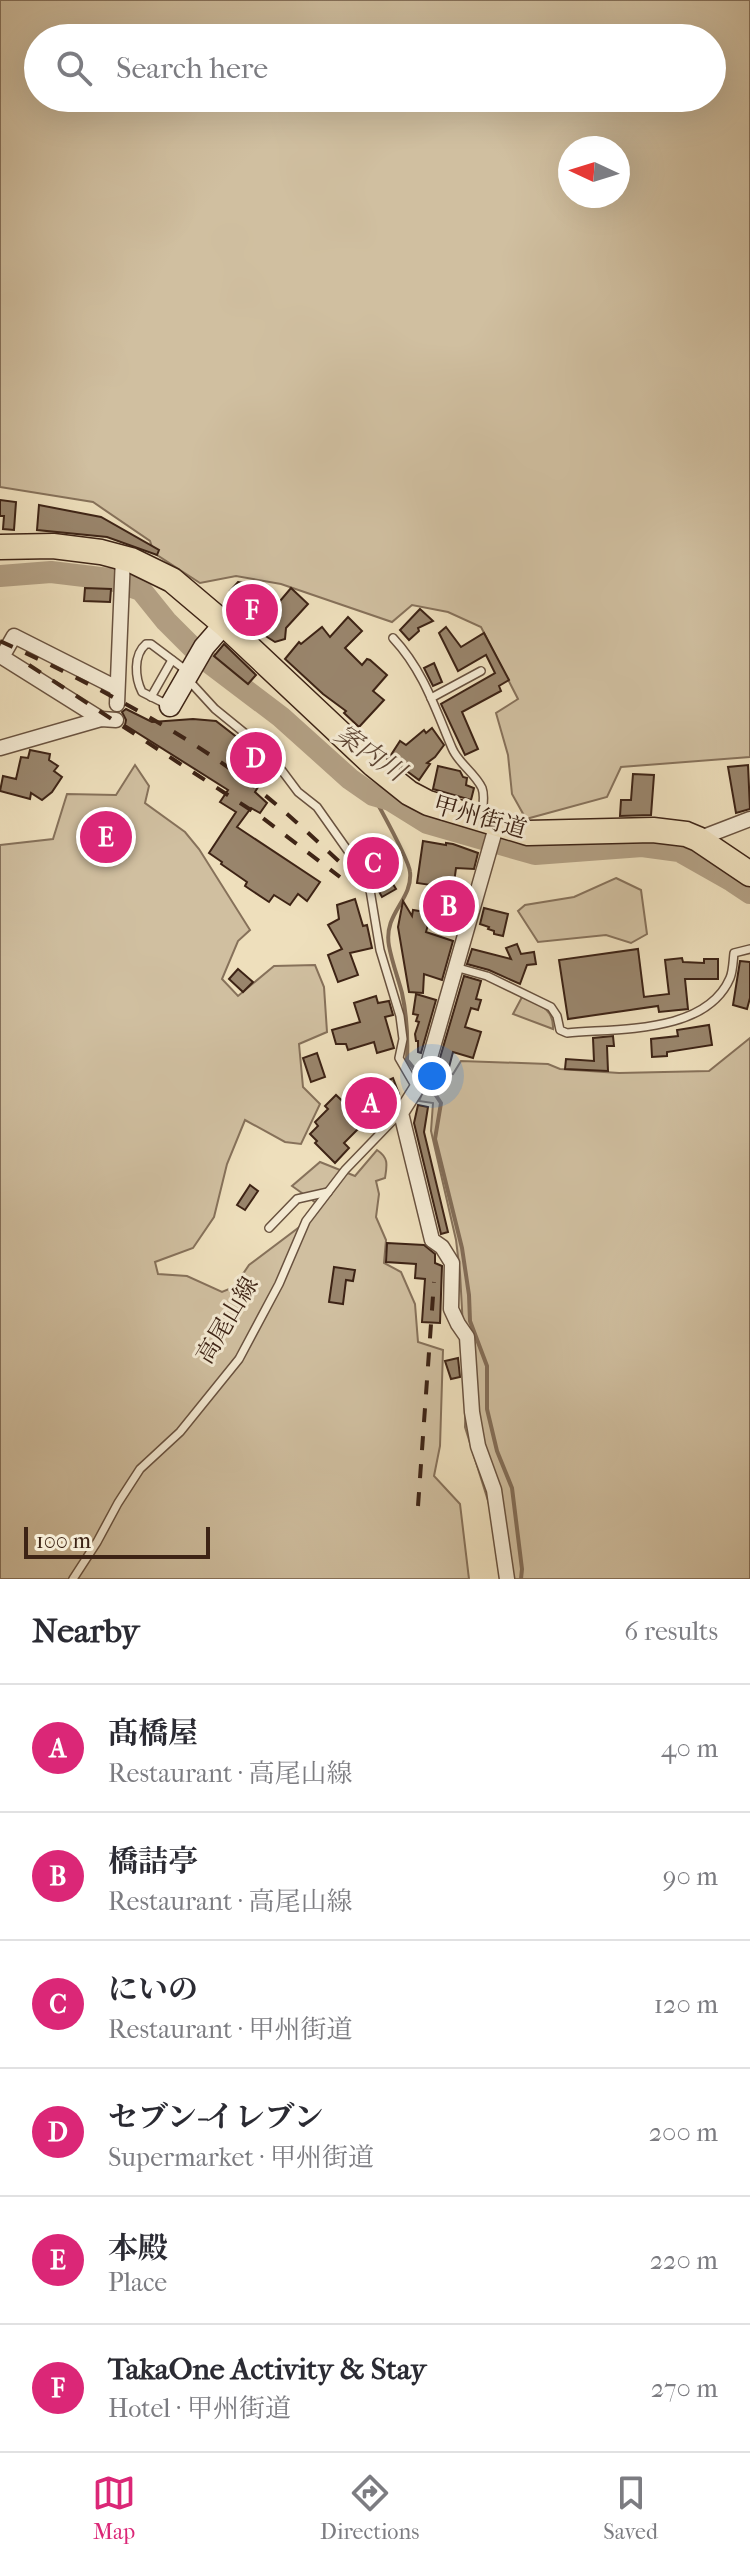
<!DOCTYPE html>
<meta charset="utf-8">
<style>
:root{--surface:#fff;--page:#f2f2f3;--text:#2b2b33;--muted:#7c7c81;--line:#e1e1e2;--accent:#db2777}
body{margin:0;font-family:"IM FELL French Canon","Noto Serif JP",serif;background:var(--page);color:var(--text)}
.compass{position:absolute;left:558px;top:136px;width:72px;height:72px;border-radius:50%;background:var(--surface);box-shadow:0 8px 32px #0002;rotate:274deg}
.scale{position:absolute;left:24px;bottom:20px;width:186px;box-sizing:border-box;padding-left:8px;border:4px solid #3d2315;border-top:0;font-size:22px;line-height:28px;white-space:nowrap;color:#3d2315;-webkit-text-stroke:6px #f4ead3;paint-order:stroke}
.you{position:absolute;left:432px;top:1076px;width:28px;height:28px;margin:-20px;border:6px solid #fff;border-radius:50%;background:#1a73e8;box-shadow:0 0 0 12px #1a73e833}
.badge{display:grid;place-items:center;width:52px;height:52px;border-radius:50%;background:var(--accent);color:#fff;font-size:26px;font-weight:700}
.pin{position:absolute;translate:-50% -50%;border:4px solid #fff;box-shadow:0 2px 8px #0006}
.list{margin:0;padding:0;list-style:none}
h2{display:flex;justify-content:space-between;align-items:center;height:104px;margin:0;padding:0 32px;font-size:34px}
h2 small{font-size:26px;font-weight:400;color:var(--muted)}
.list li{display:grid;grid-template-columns:52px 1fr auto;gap:24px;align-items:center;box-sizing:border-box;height:128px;padding:0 32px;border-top:2px solid var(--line)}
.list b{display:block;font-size:30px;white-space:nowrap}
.list p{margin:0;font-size:26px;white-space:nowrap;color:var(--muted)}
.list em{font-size:26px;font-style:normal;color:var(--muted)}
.icon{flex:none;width:44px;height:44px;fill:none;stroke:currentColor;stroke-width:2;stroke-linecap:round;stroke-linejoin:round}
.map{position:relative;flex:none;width:750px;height:1579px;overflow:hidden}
.search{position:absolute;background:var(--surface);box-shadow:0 8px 32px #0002;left:24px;right:24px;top:24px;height:88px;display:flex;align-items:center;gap:20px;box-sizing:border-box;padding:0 28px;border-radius:44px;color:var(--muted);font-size:30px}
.sheet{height:872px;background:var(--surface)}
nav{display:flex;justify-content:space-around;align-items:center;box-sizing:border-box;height:112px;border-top:2px solid var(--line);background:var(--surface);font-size:22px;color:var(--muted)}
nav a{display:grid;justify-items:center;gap:4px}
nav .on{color:var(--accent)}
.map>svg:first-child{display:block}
.green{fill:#d0bfa0;stroke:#86715a;stroke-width:2;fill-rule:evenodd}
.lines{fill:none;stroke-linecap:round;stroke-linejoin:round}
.stream{stroke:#836d57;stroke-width:4}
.river{stroke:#b29f83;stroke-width:22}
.building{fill:#99856c;stroke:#3d2315;stroke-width:2}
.lane-casing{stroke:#69523f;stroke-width:10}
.street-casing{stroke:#69523f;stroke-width:17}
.secondary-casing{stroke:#3d2315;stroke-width:23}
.highway-casing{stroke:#3d2315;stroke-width:27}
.lane{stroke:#f4ead3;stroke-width:7}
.street{stroke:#f4ead3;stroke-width:14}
.secondary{stroke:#f4ead3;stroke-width:20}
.highway{stroke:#eedfbc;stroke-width:24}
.rail{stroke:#3d2315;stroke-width:4;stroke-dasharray:14 14;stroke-linecap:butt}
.labels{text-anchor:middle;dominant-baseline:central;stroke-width:6;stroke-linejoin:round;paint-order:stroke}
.street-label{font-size:24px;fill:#3d2315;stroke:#f4ead3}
.water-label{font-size:26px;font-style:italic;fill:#604836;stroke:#f4ead3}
</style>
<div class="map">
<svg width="750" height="1579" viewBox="0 0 750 1579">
<rect width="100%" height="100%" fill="#eedfbc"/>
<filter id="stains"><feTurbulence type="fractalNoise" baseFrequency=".0025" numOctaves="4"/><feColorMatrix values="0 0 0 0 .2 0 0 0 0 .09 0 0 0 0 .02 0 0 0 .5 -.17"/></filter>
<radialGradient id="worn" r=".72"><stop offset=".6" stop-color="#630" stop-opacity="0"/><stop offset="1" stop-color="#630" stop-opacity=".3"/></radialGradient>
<g class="green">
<path d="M 0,0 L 750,0 L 750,757 L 621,767 L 607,797 L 526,819 L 512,794 L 508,755 L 496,713 L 518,699 L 481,627 L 448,612 L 412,605 L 392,622 L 281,584 L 236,576 L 200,583 L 154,553 L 150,541 L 93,502 L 0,487 ZM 38,38 L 712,38 L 712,98 L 38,98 ZM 570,148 L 618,148 L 618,196 L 570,196 Z"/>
<path d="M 135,765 L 149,786 L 145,803 L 185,832 L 199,849 L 250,930 L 238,941 L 222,979 L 238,996 L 274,966 L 315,965 L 324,987 L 327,1032 L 299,1044 L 303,1087 L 320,1104 L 301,1144 L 285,1142 L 245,1120 L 227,1164 L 214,1217 L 193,1248 L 155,1262 L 158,1274 L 187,1276 L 222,1292 L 234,1287 L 249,1265 L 302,1225 L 316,1203 L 292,1186 L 320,1162 L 355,1176 L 377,1150 C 389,1158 387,1165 385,1178 L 376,1181 L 379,1194 L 376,1217 L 386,1240 L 384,1263 L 401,1272 L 415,1304 L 418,1342 L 443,1350 L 440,1446 L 434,1476 L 460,1504 L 469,1579 L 0,1579 L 0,845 L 53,839 L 67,794 L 116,795 Z"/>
<polygon points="616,878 641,890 647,934 631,943 606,935 538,942 518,911 525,905 574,897"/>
<path d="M 522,997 C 539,1005 554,1008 553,1029 L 513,1014 Z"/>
<polygon points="750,1038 750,1579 506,1579 489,1504 465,1427 466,1382 460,1273 456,1240 431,1131 433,1103 419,1101 430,1075 439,1071 453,1074 461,1061 548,1064 560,1069 619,1073 709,1071"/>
</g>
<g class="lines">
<g class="stream">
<path d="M 373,795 C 380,809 409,859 410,872 C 413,900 383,913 389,946 C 392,962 398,978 402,993 C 407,1016 408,1037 407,1060 L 420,1076"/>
<polyline points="427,1082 441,1103 435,1139 462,1248 469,1295 470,1321 487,1366 487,1409 497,1451 512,1488 522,1569 521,1579"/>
</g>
<polyline class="river" points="0,576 51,572 109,579 141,590 166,621 203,658 281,717 350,779 373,795 390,800 427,823 535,854 642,846 679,851 732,881 750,893"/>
</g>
<g class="building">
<polygon points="0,500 16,502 14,530 3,529 4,516 0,516"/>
<polygon points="39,505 101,517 159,550 157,555 107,537 37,530"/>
<polygon points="238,582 248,584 269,605 271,603 275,607 291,588 308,604 286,628 285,639 275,642 264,635 264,621 230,591"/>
<polygon points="85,588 111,589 110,602 84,601"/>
<polygon points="420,609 433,621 418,628 419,631 409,640 400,630"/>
<polygon points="348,617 362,631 345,648 362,665 367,659 370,660 387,675 373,691 384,700 359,727 344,713 346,711 323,694 285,659 299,642 301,644 322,627 330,637"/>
<polygon points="446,627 461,647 484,633 509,680 499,686 501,691 462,712 478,749 465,755 441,704 495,673 486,655 458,671 439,633"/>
<polygon points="224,644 256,675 248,684 214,656"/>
<polygon points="434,663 442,682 433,686 424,668"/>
<polygon points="126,709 152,722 193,719 216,721 265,759 268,763 265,768 268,771 255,792 267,803 260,813 251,808 237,827 320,882 307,901 298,894 290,905 274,895 269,902 245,886 247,882 221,864 222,862 209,853 236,812 220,802 228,790 125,725 126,720 122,712"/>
<polygon points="432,728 444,745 435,757 427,763 430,764 419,780 389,758 400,741 406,745 424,730 426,733"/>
<polygon points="30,750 50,754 49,760 58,766 54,771 62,777 52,792 42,800 31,793 30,799 0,791 3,776 16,779 21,757 28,758"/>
<polygon points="748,765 750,809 736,813 728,767"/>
<polygon points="438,766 460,771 463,777 467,778 466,785 474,788 471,800 433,789"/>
<polygon points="633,774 654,775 651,815 620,816 621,800 631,800"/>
<polygon points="103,812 112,812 112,819 115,820 111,843 101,842 102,831 94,831 94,818 102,816"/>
<polygon points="423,841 446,845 446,843 453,844 478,853 474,869 456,868 452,898 464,901 457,926 431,920 438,886 417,883"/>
<polygon points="373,850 391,873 388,876 396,889 382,897 373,881 376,880 361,859"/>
<polygon points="355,899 363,926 367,925 372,948 350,953 358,975 338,982 328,955 342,949 328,925 339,919 337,905"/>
<polygon points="403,901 412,916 413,910 431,913 426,932 453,941 442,980 424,974 423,993 409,992 398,927"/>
<polygon points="484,908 508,914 503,936 494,934 494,931 488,929 489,927 480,924"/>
<polygon points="517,944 521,954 534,952 536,964 527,965 520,984 489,970 467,964 472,949 511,959 506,948"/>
<polygon points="638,949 644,997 669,994 665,960 682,958 683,962 704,963 704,959 718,959 718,979 685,979 688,1009 659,1012 658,1006 568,1019 559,960"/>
<polygon points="740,961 750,962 750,998 747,1009 733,1005"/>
<polygon points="238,969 253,982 243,992 229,979"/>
<polygon points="464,976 481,981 476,999 481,1000 478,1010 471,1008 465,1027 481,1032 473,1058 453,1052 448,1071 437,1068"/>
<polygon points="416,994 436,1000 421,1053 418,1052 418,1041 416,1041 415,1034 419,1022 416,1021 418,1015 413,1014"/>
<polygon points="376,996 378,1003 389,1001 393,1015 385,1017 394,1048 377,1053 374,1042 348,1050 346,1044 336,1044 332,1030 360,1022 354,1003"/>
<polygon points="709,1025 712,1045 667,1052 667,1056 652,1057 651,1039 678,1036 677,1030"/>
<polygon points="613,1036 614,1046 607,1046 608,1071 565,1069 566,1059 594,1061 593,1038"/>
<polygon points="317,1053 325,1077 311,1082 303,1058"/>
<polygon points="393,1078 399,1094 380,1103 390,1113 376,1128 368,1119 344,1143 349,1148 335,1163 315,1143 317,1141 310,1134 318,1126 315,1122 328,1109 325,1106 336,1095 353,1111 376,1086"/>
<polygon points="418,1105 428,1107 424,1132 448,1232 441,1234 414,1123"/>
<polygon points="250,1185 258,1191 245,1210 237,1205"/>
<polygon points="387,1243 424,1245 435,1254 435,1263 442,1266 440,1323 422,1322 425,1279 415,1278 416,1264 386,1262"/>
<polygon points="334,1267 355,1270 353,1281 346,1280 343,1304 329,1302"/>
<polygon points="458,1358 460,1377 451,1379 445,1361"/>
</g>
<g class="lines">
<defs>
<g id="lane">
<path d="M 393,638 C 423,670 435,708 452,748 C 458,763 475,773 482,788 C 485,796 483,805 482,813"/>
<polyline points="193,685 215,709 268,752 298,792 317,807 353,858 370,890 380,950 400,1016 403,1039 399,1058 417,1089"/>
<polyline points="151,697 172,660"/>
<polyline points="431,698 481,671"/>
<path d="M 168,705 L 142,692 C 135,678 133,655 146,644 L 151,644 L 187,671"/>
<path d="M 455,967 L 487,976 L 551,1007 L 557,1016 L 560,1030 L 567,1033 C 618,1028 706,1034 730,978 C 733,971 733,961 734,953 L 750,949"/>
<polyline points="269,1228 297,1199 328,1192"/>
<polyline points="73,1579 97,1542 118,1503 140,1469 180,1432 239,1359 279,1284 306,1221 345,1170 399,1114"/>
</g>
<g id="street">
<polyline points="117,704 123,557"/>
<polyline points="101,719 2,657 14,636 117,688"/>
<polyline points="0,748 101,719 116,720"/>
<polyline points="494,834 425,1075 401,1113 432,1240 442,1247 452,1263 451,1309 458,1324 467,1337 472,1412 478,1446 494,1490 507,1579"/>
<polyline points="698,839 750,819"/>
</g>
<polyline id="secondary" points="170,706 204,647 224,624"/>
<polyline id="highway" points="0,547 53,546 101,552 131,560 172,580 224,624 374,765 409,793 428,803 528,833 653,830 686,834 698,839 750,874"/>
</defs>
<use href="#lane" class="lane-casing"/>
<use href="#street" class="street-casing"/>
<use href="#secondary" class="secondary-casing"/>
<use href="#highway" class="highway-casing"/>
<use href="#lane" class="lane"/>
<use href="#street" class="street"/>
<use href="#secondary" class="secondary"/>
<use href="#highway" class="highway"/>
<g class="rail">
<path d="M 0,641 C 80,678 160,719 232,770 C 272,798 308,833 344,866"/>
<polyline points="29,665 260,816 340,877"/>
<polyline points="418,1506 434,1282"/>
</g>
</g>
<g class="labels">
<g class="street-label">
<text transform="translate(480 817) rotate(16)">甲州街道</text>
<text transform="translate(227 1320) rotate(-59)">高尾山線</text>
</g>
<g class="water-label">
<text transform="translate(370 753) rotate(34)">案内川</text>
</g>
</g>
<rect width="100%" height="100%" filter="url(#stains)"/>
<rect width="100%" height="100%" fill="url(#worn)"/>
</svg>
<svg class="compass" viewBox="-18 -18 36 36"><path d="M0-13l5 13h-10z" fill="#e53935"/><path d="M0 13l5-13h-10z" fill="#7c7c81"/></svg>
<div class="scale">100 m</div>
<div class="you"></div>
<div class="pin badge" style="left:371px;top:1103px">A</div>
<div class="pin badge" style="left:449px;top:906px">B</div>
<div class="pin badge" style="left:373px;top:863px">C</div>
<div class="pin badge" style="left:256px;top:758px">D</div>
<div class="pin badge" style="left:106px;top:837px">E</div>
<div class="pin badge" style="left:252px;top:610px">F</div>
<div class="search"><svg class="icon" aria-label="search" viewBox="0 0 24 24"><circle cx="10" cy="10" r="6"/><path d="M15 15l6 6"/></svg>Search here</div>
</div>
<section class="sheet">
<h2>Nearby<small>6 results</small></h2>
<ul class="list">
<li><span class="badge">A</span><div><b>髙橋屋</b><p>Restaurant · 高尾山線</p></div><em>40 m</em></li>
<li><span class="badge">B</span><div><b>橋詰亭</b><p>Restaurant · 高尾山線</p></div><em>90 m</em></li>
<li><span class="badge">C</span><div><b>にいの</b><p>Restaurant · 甲州街道</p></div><em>120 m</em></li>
<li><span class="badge">D</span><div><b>セブン-イレブン</b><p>Supermarket · 甲州街道</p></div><em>200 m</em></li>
<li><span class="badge">E</span><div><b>本殿</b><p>Place</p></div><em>220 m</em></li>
<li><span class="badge">F</span><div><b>TakaOne Activity &amp; Stay</b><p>Hotel · 甲州街道</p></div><em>270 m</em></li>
</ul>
</section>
<nav>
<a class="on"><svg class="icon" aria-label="map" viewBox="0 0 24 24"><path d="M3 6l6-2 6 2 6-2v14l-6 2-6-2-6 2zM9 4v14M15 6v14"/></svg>Map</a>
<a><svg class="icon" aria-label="directions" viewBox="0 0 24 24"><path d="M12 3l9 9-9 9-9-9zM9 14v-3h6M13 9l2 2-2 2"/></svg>Directions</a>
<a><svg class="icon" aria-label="saved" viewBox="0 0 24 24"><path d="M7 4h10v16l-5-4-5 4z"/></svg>Saved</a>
</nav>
